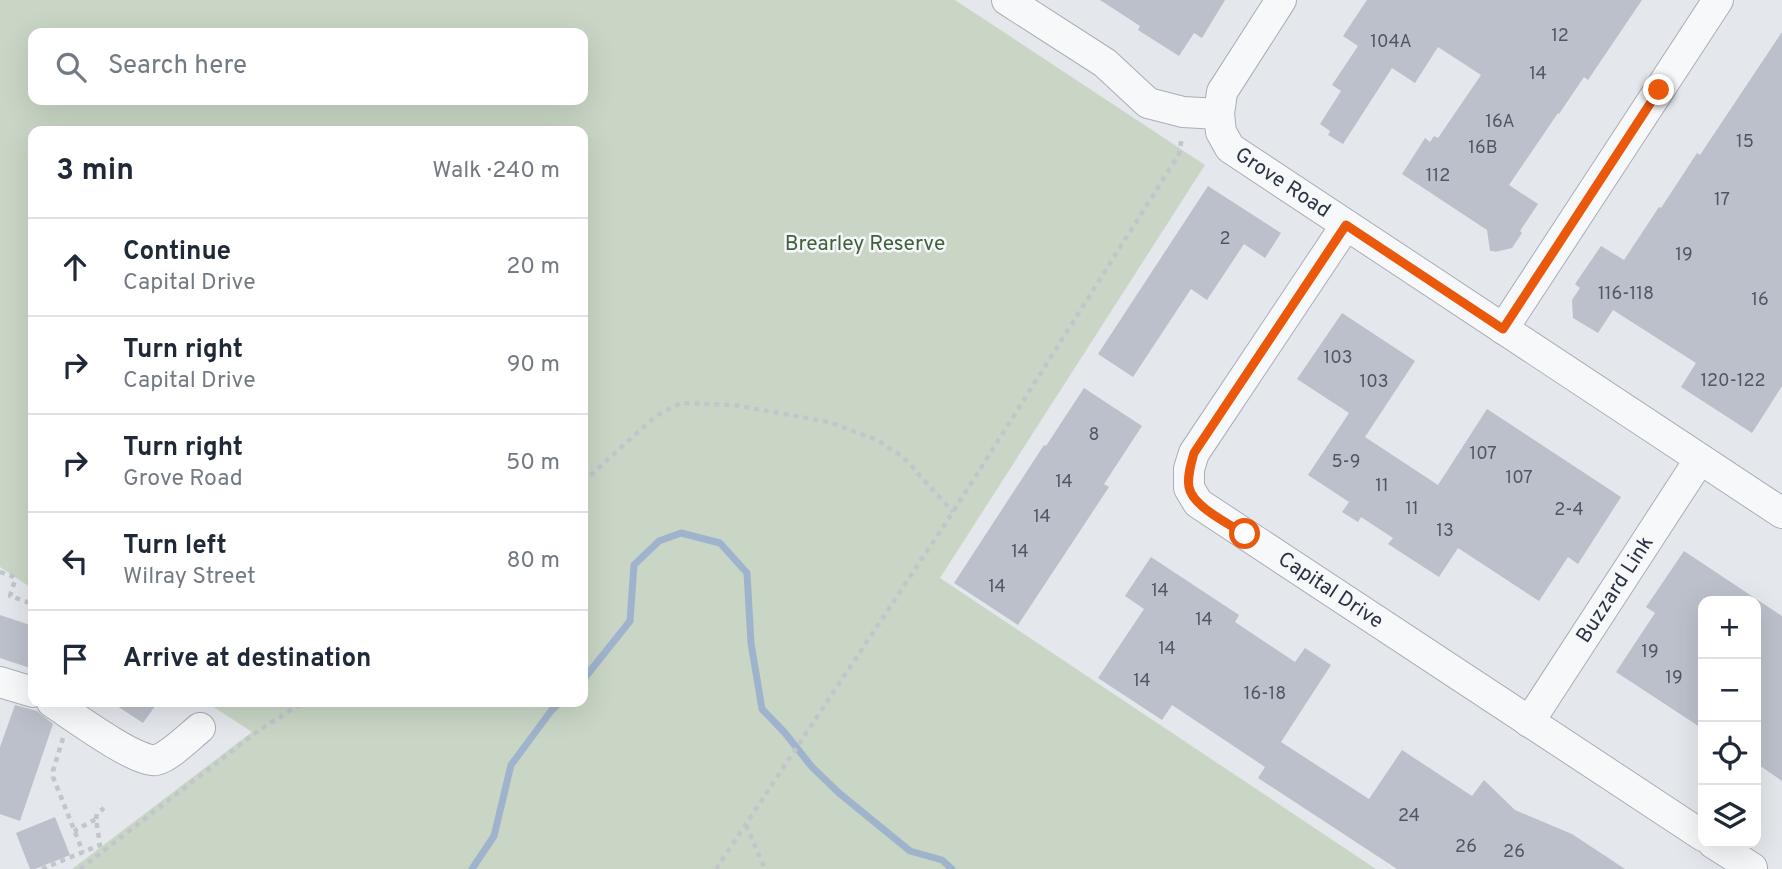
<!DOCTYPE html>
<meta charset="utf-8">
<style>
:root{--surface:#fff;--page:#f2f2f3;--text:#1f2937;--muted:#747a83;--line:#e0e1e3}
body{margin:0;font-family:Overpass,sans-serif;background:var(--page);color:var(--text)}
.controls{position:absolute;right:21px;bottom:21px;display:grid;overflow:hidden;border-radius:14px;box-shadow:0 7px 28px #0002}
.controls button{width:63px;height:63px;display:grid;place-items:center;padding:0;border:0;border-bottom:2px solid var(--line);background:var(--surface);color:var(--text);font:35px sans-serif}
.stop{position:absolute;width:21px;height:21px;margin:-16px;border:5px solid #ea580c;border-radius:50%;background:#fff}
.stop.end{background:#ea580c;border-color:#fff;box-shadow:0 2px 7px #0008}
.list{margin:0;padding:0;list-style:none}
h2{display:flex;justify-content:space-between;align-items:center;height:91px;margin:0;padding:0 28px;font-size:30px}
h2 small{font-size:23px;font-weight:400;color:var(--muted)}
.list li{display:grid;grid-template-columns:46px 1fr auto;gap:21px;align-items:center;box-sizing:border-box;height:98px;padding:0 28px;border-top:2px solid var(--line)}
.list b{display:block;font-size:26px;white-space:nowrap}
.list p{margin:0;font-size:23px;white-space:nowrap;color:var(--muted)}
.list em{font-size:23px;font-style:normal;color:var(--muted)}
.icon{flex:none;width:38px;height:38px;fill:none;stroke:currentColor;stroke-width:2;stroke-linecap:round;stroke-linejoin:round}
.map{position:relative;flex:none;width:1782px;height:869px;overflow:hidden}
.search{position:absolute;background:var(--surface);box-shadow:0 7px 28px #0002;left:28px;top:28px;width:560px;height:77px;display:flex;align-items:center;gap:18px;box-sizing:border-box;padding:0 24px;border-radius:14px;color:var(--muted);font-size:26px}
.panel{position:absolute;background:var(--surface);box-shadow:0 7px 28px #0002;left:28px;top:126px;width:560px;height:581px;border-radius:14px}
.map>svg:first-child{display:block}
.green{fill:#c9d6c5;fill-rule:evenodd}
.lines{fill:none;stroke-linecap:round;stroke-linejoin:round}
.stream{stroke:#9fb4cc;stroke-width:7}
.building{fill:#bbc0ca}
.minor-casing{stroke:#a9aeb7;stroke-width:32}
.path{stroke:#c2c5cb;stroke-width:4.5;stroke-dasharray:5 5;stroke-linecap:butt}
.minor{stroke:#f7f8fa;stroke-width:30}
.route{stroke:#ea580c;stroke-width:9}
.labels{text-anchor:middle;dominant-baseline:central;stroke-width:5;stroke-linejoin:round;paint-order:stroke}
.number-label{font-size:18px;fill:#4f5766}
.street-label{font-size:21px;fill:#2b3445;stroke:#f4f6f9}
.park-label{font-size:21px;fill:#3f6138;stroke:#f4f6f9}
</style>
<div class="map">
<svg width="1782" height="869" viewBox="0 0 1782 869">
<rect width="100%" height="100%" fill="#e4e7ec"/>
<path class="green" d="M 0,0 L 955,0 L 1205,165 L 940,578 L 1376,869 L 72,869 L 252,732 L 206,702 L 583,702 L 583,131 L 33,131 L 33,589 L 0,567 ZM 583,33 L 583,100 L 33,100 L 33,33 Z"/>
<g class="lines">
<g class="stream">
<polyline points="583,680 630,621 634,565 659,541 681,533 720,543 747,573 751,643 762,709 785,733 812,767 839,793 910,851 942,860 952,869"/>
<polyline points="472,869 494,836 511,765 551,711 560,702"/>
</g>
</g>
<g class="building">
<polygon points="1100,0 1225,0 1202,38 1194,33 1179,56 1138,30 1140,26"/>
<polygon points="1367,0 1642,0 1588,80 1584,77 1559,114 1558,113 1509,185 1538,204 1520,231 1522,233 1512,248 1495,252 1494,251 1490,251 1487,230 1402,174 1425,138 1430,142 1434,136 1438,138 1481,75 1438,47 1415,83 1392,68 1343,144 1328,135 1330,131 1320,124 1341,91 1332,85 1358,46 1343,36"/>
<polygon points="1782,32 1782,386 1752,433 1681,387 1696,363 1613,310 1598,333 1573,318 1572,300 1580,288 1575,284 1601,246 1624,260 1659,207 1661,208 1697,153 1700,155"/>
<polygon points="1208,186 1281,233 1265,258 1244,244 1207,300 1191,289 1133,377 1098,354"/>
<polygon points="1342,313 1415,361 1365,437 1438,485 1487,409 1621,497 1578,564 1568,557 1539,601 1458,548 1439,577 1388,544 1393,538 1361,517 1358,522 1342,512 1349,502 1308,475 1349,413 1297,379"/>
<polygon points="1084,388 1142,426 1104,484 1109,487 1018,625 954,583 1044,445 1046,446"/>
<polygon points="1684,551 1782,616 1782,781 1756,763 1756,601 1703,601 1703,729 1616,672 1655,613 1646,607"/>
<polygon points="1151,557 1239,615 1235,622 1295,662 1305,648 1331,665 1281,742 1369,799 1402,750 1472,796 1484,780 1515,810 1572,834 1625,869 1397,869 1258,778 1265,767 1172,705 1162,720 1098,678 1144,609 1125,596"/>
<polygon points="0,615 33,626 33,669 0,658"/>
<polygon points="111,702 158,702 143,723"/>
<polygon points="15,705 37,711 53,724 20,821 0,814 0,747"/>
<polygon points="55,817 70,855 35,869 30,869 16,833"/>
</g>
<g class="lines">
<defs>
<g id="minor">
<polyline points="1007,0 1105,63 1148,103 1183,112 1219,114"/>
<path id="s1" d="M 1281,0 L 1222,92 L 1219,114 L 1221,132 L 1230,148 L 1782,513"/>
<path id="s2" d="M 1346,225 L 1194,453 L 1189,469 L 1189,488 L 1198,503 L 1703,836"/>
<polyline points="1503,329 1718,0"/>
<polyline points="0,682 33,692"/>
<path d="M 52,702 C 70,714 138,764 156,760 C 169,757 189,737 200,728"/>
<path id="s3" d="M 1529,722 L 1700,459"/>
<polyline points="1713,843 1752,868"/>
</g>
</defs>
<use href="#minor" class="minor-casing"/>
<g class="path">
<polyline points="583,482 656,416 681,403 734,405 829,422 877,440 903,457 953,512"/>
<polyline points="0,572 12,576 15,580 10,596 33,604"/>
<polyline points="63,738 53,771 53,777 83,852"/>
<polyline points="96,819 97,814 104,808"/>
<polyline points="746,825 765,869"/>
<polyline points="42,869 100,845 96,819 74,831"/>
<polyline points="80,869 258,731 303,702"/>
<polyline points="716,869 953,512 1179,154 1182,137"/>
</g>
<use href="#minor" class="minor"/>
</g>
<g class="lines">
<path class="route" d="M 1245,534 C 1229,524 1192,506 1189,487 C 1187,476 1191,464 1194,453 L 1346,225 L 1503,329 L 1659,90"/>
</g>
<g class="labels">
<g class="number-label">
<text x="1560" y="36">12</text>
<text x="1391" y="42">104A</text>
<text x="1538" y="74">14</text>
<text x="1500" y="122">16A</text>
<text x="1745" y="142">15</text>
<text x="1483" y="148">16B</text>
<text x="1438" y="176">112</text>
<text x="1722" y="200">17</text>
<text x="1225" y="239">2</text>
<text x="1684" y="255">19</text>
<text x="1626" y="294">116-118</text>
<text x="1760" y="300">16</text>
<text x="1338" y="358">103</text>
<text x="1733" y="381">120-122</text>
<text x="1374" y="382">103</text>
<text x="1094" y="435">8</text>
<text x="1483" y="454">107</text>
<text x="1346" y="462">5-9</text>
<text x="1519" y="478">107</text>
<text x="1064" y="482">14</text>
<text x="1382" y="486">11</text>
<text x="1412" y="509">11</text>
<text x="1569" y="510">2-4</text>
<text x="1042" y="517">14</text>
<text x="1445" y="531">13</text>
<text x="1020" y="552">14</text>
<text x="997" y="587">14</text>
<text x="1160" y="591">14</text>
<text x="1204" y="620">14</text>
<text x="1167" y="649">14</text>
<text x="1650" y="652">19</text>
<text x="1674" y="678">19</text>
<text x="1142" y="681">14</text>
<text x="1265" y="694">16-18</text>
<text x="1409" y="816">24</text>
<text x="1466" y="847">26</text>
<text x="1514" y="852">26</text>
</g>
<g class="street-label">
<text stroke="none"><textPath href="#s1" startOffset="231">Grove Road</textPath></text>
<text stroke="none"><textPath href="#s2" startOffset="486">Capital Drive</textPath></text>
<text stroke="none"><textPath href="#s3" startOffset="158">Buzzard Link</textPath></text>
</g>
<g class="park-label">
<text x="865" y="244">Brearley Reserve</text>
</g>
</g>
</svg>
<div class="controls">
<button>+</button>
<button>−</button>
<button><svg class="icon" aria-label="locate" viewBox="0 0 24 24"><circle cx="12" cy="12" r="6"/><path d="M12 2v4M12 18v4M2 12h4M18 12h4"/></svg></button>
<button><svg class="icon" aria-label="layers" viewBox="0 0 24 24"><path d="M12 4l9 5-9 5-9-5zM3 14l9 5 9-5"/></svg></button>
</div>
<div class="stop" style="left:1245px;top:534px"></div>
<div class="stop end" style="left:1659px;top:90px"></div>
<div class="search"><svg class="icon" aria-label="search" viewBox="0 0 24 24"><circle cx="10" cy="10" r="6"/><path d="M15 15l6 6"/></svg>Search here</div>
<section class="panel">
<h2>3 min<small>Walk · 240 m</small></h2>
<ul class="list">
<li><svg class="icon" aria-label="ahead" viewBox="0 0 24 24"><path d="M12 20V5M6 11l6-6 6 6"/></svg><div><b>Continue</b><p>Capital Drive</p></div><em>20 m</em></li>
<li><svg class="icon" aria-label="right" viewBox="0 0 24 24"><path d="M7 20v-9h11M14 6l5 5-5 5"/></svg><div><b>Turn right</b><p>Capital Drive</p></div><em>90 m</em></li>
<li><svg class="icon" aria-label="right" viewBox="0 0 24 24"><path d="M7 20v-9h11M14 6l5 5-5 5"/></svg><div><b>Turn right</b><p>Grove Road</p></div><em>50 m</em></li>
<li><svg class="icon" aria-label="left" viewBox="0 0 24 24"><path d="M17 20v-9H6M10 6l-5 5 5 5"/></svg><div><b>Turn left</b><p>Wilray Street</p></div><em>80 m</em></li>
<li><svg class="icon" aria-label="arrive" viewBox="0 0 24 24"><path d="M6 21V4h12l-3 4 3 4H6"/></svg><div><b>Arrive at destination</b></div></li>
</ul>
</section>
</div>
